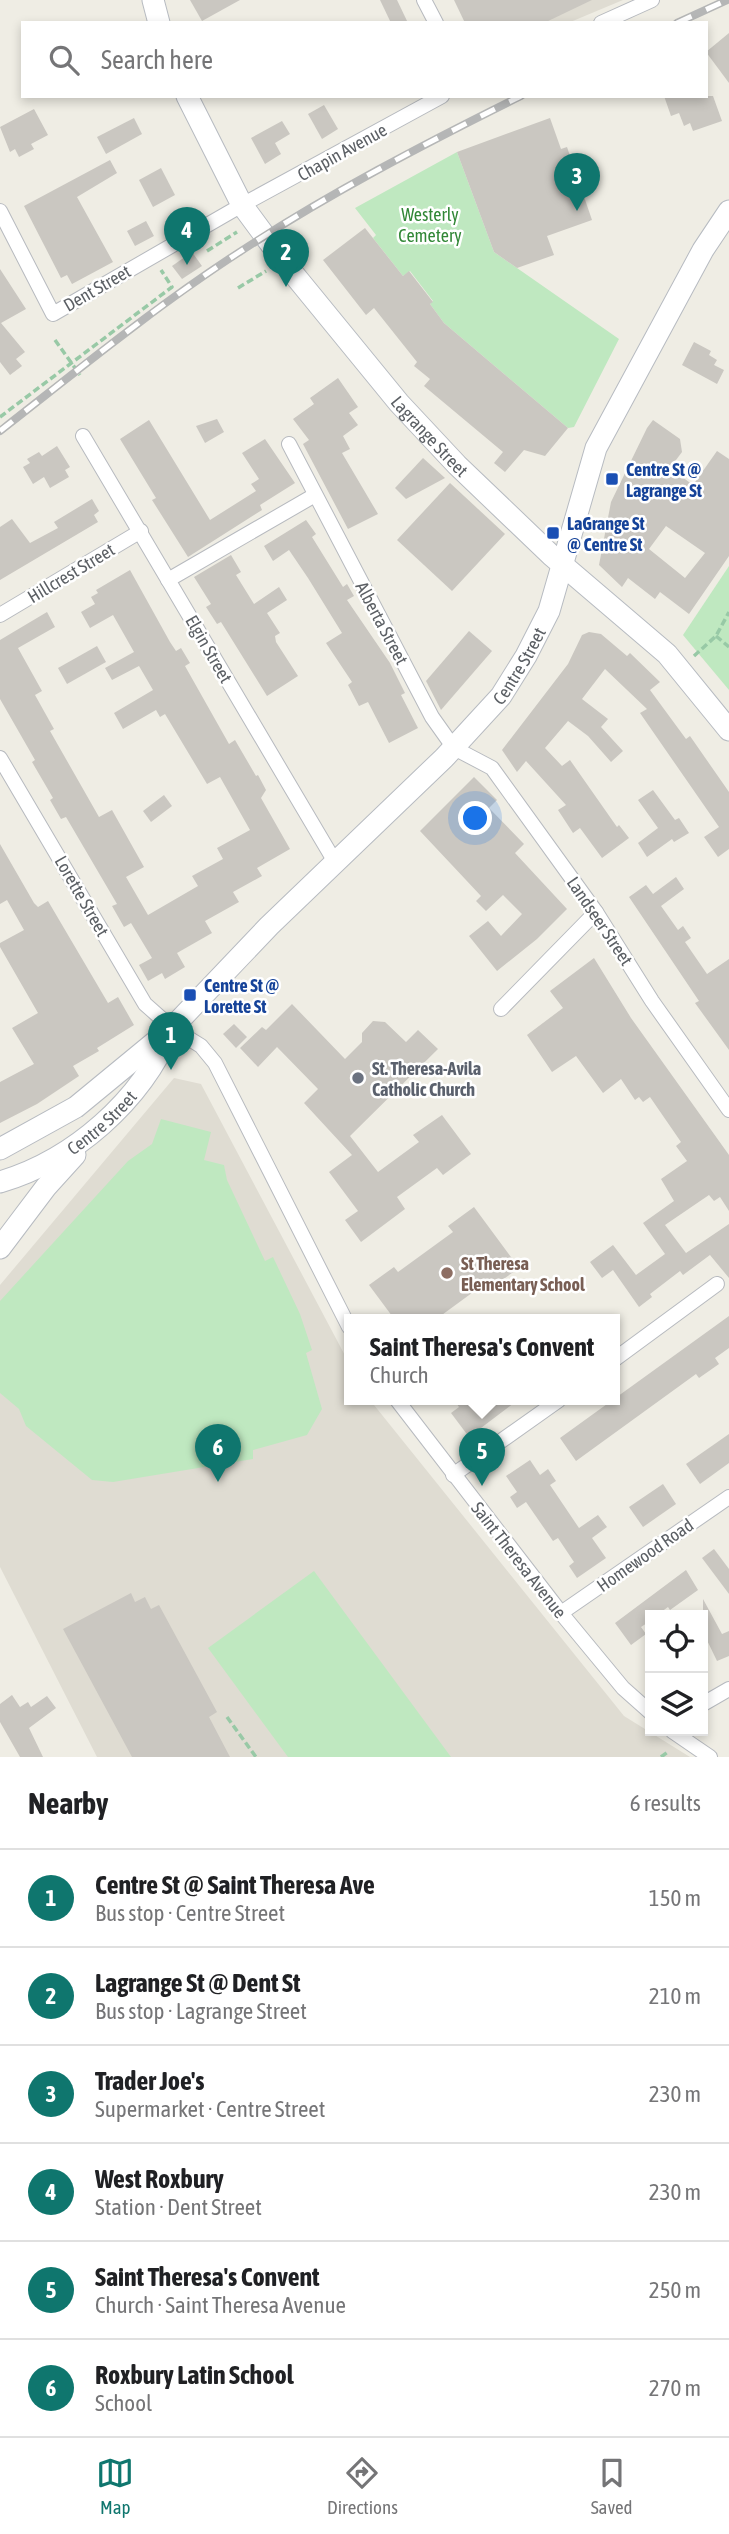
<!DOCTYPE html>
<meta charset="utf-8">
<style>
:root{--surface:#fff;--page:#f6f6f6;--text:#202124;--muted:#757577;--line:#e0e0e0;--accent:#0f766e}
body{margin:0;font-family:"Asap Condensed",sans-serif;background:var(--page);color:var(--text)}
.controls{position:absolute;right:21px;bottom:21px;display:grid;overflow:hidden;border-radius:0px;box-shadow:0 4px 10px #0003}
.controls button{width:63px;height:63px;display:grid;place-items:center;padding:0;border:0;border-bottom:2px solid var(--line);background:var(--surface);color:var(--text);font:35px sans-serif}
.you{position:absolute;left:476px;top:819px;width:24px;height:24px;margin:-18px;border:5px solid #fff;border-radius:50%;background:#1a73e8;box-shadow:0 0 0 10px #1a73e833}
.badge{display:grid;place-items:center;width:46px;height:46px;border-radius:50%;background:var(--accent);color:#fff;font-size:23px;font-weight:700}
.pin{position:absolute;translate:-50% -58px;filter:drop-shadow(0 2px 4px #0008)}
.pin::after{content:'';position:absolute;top:37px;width:24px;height:21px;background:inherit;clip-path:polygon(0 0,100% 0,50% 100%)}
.popup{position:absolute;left:344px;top:1314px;width:276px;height:91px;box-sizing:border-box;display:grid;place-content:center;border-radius:0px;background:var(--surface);filter:drop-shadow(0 2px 5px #0005);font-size:23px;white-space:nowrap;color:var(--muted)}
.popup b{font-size:26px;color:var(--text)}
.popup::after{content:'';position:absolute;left:50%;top:100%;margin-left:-14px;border:14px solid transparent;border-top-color:var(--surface)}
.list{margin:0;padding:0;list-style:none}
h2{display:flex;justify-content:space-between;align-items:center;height:91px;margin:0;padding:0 28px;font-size:30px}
h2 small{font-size:23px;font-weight:400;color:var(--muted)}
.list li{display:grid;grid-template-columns:46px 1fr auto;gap:21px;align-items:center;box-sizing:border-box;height:98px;padding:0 28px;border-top:2px solid var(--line)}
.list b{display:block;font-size:26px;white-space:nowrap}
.list p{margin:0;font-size:23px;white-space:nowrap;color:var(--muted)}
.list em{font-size:23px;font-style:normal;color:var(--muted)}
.icon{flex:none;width:38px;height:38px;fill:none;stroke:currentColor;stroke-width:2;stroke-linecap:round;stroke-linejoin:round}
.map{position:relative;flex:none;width:729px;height:1757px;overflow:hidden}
.search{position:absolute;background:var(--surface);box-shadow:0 4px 10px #0003;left:21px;right:21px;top:21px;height:77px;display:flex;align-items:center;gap:18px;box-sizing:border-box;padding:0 24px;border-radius:0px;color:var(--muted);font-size:26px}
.sheet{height:679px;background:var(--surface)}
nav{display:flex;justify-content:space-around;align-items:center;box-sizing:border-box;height:98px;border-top:2px solid var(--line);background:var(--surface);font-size:19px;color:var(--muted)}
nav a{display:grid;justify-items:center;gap:4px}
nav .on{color:var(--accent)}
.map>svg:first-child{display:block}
.education{fill:#dfdcd2}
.green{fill:#bfe8c0}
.building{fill:#cac7c1;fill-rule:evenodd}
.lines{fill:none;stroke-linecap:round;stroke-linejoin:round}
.minor-casing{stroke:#b7babf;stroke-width:16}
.secondary-casing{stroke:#b7bbc1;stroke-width:23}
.path{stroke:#98c9a6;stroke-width:3.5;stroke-dasharray:7 3.5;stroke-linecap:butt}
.minor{stroke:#fff;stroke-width:14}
.secondary{stroke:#fff;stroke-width:21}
.rail-casing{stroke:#b5b6b6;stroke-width:8}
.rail{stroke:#fff;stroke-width:5;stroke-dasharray:16;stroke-linecap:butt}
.transit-dot{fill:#1a4fb4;stroke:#fff;stroke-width:2.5}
.worship-dot{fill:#6b7280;stroke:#fff;stroke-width:2.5}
.education-dot{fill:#8d6e63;stroke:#fff;stroke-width:2.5}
.labels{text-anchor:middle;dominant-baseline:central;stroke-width:5;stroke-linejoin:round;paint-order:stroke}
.street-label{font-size:18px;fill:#5c6065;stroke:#fff}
.park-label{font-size:18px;fill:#318736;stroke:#fff}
.transit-label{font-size:18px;font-weight:bold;fill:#164399;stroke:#fff;text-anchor:start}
.worship-label{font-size:18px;font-weight:bold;fill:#5b616d;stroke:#fff;text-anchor:start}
.education-label{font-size:18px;font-weight:bold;fill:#785e54;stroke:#fff;text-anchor:start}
</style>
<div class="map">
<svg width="729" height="1757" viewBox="0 0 729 1757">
<rect width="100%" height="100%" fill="#efede4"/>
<g class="education">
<polygon points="538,0 623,0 568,23 549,23"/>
<polygon points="174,1078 201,1084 349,1363 349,1400 370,1400 624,1716 690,1757 97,1757 0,1567 0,1285"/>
</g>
<g class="green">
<polygon points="457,152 494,252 619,339 574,427 568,428 444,323 430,304 433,301 410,271 403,276 373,238 376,235 355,208"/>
<polygon points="729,566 729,690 683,635"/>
<polygon points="161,1119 211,1132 204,1160 224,1165 227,1180 265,1261 273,1257 300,1314 312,1350 306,1353 322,1409 307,1435 253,1450 253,1459 113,1482 92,1480 26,1426 19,1409 0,1393 0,1301 128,1161 152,1144"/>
<polygon points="314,1571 451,1757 288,1757 208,1648"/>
</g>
<g class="building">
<polygon points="190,0 240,0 202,21"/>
<polygon points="380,0 397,0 408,23 391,23"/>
<polygon points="454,0 592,0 544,23 465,23"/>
<polygon points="729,33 729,83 706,52"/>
<polygon points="664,96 713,96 722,121 693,131 690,123 684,126 679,113 671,116"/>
<polygon points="324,105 338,129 322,139 308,114"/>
<polygon points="34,109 48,135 31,144 34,149 19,157 15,149 10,152 0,127"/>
<polygon points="134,118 142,134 106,154 97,137"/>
<polygon points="550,118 561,149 567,147 592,220 547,236 554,255 517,268 494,252 457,152"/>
<polygon points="282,121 290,134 275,143 281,154 265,164 251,138"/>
<polygon points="110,160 117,173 77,197 113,262 72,284 67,275 61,278 24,206"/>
<polygon points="161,168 175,195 153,207 139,180"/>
<polygon points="146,221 154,236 135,246 127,231"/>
<polygon points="365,228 403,276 409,271 433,302 430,304 444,323 568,428 545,456 524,450 505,472 494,463 503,452 424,386 430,379 414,366 417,362 374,308 366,315 323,260"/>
<polygon points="192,252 202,266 182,279 172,266"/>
<polygon points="0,269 26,309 1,323 25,352 16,359 22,366 10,375 0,362"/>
<polygon points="694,342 711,351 709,355 717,360 714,365 724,370 717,384 682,365"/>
<polygon points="338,378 358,407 349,413 358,425 343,436 350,449 342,453 378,514 348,529 303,444 309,440 293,419 314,404 310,398"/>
<polygon points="217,419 224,432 205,443 196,426"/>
<polygon points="149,420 210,520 256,491 251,484 259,479 242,453 265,439 295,483 260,505 262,510 188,557 152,500 156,498 120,439"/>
<path d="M 653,420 L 680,439 L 682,452 L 670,468 L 693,485 L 717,451 L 729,459 L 729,556 L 689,614 L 660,592 L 655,599 L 628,578 L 622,587 L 599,565 L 611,502 L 647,428 ZM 666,526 L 705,553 L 685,578 L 649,549 Z"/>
<polygon points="57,446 70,467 65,470 69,477 50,488 44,477 33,484 23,467 30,463 27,459 39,452 42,456"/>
<polygon points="423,458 445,478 406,499 395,488"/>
<polygon points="450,483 505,534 452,591 397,540"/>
<polygon points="92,499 99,511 94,515 98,522 0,580 0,527 12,519 30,543 58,528 54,522"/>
<polygon points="306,520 316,534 312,537 343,587 347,584 354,596 347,600 390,663 405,693 401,695 418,728 389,743 368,702 359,706 348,685 352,682 326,643 342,633 308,578 289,550 273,561 264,546"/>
<polygon points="231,555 241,572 236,575 254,604 279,587 287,600 267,613 280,633 275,636 276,642 298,676 267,696 221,622 217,624 206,607 211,604 194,577"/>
<polygon points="130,570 170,642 176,651 181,648 190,663 185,666 229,744 235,740 256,776 258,775 266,790 261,798 290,849 257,868 262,876 233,892 239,902 205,921 212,933 177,953 185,967 165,979 162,973 148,981 139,965 152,958 131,923 124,927 112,906 117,904 66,817 61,819 50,800 53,798 32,762 35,760 0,699 0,640 47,612 55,627 18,648 42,691 35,695 54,729 50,731 99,817 112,810 144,867 126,877 148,915 198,886 192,876 223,859 217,848 250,830 220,777 207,784 165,714 160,717 156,710 123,729 114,713 153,690 139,666 112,680 105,668 134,652 113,615 90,628 81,612 95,604 91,597 98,593 96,590"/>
<polygon points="469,631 492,651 441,710 426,681"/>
<polygon points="589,632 601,634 627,656 630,653 660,682 650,690 686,739 690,736 729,792 729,849 718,857 704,837 719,827 640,713 647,709 605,669 582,699 608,719 601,727 623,751 611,762 588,736 568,721 545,748 562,766 570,760 617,827 619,825 629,838 602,858 580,828 573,833 558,810 566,805 526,761 517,772 502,750 568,664 582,635"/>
<polygon points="97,646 106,662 67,684 58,668"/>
<polygon points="474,777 497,800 489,808 524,844 515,853 567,909 537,939 497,971 469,936 488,921 501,936 522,914 503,895 486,911 476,901 481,896 420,831"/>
<polygon points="653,790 675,820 679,818 689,833 674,842 672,839 647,857 638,843 658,828 638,800"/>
<polygon points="164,795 172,806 151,822 143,811"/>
<polygon points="0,844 34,903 38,907 48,901 108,1003 118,997 134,1025 97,1048 99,1051 73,1066 79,1076 37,1104 0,1123 0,1082 34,1064 12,1028 38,1013 0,947 0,943 24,930 7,900 0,904"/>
<polygon points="676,877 684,889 661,906 678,930 683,926 691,938 685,942 707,974 729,959 729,1050 695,1003 699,1001 629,897 646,885 653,894"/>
<polygon points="594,958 631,1018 729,1155 729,1211 720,1197 714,1201 709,1195 665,1225 686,1253 729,1224 729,1278 710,1255 683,1275 680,1271 650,1294 652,1297 639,1307 613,1270 602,1278 590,1262 613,1245 636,1275 665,1254 643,1223 674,1201 661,1179 687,1161 676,1146 681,1142 650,1097 643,1102 639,1097 635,1100 621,1079 603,1093 576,1056 552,1072 527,1035 563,1008 550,991"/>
<polygon points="292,1004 345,1059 362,1042 362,1033 373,1021 385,1022 406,1042 418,1030 438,1049 350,1136 378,1172 419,1142 413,1135 442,1115 471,1154 443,1175 437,1168 397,1197 405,1209 361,1242 345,1220 358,1211 329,1172 352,1155 304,1103 318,1089 277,1047 258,1067 240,1048 262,1027 266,1030"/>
<polygon points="234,1024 247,1037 236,1048 223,1034"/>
<polygon points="474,1207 519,1268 495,1285 491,1279 435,1320 395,1320 369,1285 394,1267 398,1272 453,1232 448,1226"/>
<polygon points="729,1316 729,1348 715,1358 719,1364 699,1378 696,1374 576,1461 560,1438"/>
<polygon points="454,1400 518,1400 469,1437 451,1413 459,1407"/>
<polygon points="729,1434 729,1463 700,1484 686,1464"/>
<polygon points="530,1460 540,1475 548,1469 556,1481 550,1485 579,1528 598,1515 607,1527 592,1538 606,1558 577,1578 569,1566 574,1562 558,1538 553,1541 526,1502 517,1508 510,1497 517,1492 506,1476"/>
<polygon points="663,1484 676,1504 643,1527 629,1507"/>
<polygon points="714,1549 729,1569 729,1594 702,1558"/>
<polygon points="686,1570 698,1590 670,1610 668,1607 657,1615 650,1615 650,1621 641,1627 646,1634 631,1645 615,1623"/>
<polygon points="131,1593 135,1602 145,1597 151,1609 159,1605 217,1712 209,1717 230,1757 132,1757 63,1629"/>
<polygon points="703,1599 722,1634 729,1631 729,1656 717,1661 703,1632"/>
<polygon points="12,1695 20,1707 28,1702 31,1707 47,1696 56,1708 29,1728 43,1757 20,1757 0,1722 0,1704"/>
</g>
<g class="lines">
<defs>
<g id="minor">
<polyline points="424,0 436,23"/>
<polyline points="601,23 652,0"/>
<polyline points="0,211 53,314 242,205 442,96"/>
<polyline points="83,436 335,862"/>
<polyline points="289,444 432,717 454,748 492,768 596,912 652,1001 729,1110"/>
<polyline points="168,580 315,495"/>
<polyline points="0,615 141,531"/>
<polyline points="0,758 145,1004 172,1028 201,1046 215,1063 349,1327"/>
<polyline points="501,1009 596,912"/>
<polyline points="615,1359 717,1284"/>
<polyline points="397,1400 561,1613 623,1688 650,1712"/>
<polyline points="453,1475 559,1400"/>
<polyline points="561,1613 729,1497"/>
<polyline points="703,1704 729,1689"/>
<polyline points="672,1731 710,1757"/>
</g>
<g id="secondary">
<polyline points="153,0 159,23"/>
<path id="s1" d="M 187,96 L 242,205 L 287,266 L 399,403 L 457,465 L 551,555 L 667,654 L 729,730"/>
<path id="s2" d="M 0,1149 L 76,1107 L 172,1028 L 269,926 L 444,758 L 501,696 L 526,656 L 549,611 L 596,448 L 703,250 L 729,211"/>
<path id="s3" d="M 0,1182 C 74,1160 141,1101 171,1030"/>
<polyline points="0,1248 46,1187 75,1155"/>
</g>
</defs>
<use href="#minor" class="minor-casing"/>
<use href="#secondary" class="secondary-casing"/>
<g class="path">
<polyline points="207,251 237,232"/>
<polyline points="238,288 266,271"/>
<polyline points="55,340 80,375"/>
<polyline points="0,417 172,287 161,270"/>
<polyline points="716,636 729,647"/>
<polyline points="694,656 716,636 729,612"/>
<polyline points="227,1717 256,1757"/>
<polyline points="661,1757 669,1751"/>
</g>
<use href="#minor" class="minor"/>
<use href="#secondary" class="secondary"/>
<defs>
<g id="rail">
<polyline points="677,23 727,0"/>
<path d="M 0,431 C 78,370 155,307 238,253 C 328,194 424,144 521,96"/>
</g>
</defs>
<use href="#rail" class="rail-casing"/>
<use href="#rail" class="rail"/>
</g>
<g class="transit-dot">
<rect x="605" y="472" width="14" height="14" rx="3.5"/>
<rect x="546" y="526" width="14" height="14" rx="3.5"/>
<rect x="183" y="988" width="14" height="14" rx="3.5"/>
</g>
<circle class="worship-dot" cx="358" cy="1078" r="7"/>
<circle class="education-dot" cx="447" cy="1273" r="7"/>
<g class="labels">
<g class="street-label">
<text transform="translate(342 152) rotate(-29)">Chapin Avenue</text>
<text transform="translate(97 288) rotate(-30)">Dent Street</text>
<text stroke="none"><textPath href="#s1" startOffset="420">Lagrange Street</textPath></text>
<text transform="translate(71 573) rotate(-31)">Hillcrest Street</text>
<text transform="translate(382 623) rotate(62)">Alberta Street</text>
<text transform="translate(209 649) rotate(60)">Elgin Street</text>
<text stroke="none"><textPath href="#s2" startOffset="714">Centre Street</textPath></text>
<text transform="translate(82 896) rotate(60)">Lorette Street</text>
<text transform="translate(600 921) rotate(56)">Landseer Street</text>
<text stroke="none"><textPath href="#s3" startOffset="119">Centre Street</textPath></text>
<text transform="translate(645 1555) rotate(-35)">Homewood Road</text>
<text transform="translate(519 1560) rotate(52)">Saint Theresa Avenue</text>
</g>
<g class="park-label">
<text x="430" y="214">Westerly<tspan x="430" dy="21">Cemetery</tspan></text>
</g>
<g class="transit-label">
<text x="626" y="469">Centre St @<tspan x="626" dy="21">Lagrange St</tspan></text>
<text x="567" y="523">LaGrange St<tspan x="567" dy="21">@ Centre St</tspan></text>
<text x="204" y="985">Centre St @<tspan x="204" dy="21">Lorette St</tspan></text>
</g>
<g class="worship-label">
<text x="372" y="1068">St. Theresa-Avila<tspan x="372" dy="21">Catholic Church</tspan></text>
</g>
<g class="education-label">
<text x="461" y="1263">St Theresa<tspan x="461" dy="21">Elementary School</tspan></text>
</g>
</g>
</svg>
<div class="controls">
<button><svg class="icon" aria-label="locate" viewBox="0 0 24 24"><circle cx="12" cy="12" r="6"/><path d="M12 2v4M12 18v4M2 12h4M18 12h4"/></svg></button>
<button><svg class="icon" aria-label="layers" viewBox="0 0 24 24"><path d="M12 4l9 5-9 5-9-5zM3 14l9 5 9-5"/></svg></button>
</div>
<div class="you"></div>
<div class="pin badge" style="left:171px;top:1070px">1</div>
<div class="pin badge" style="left:286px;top:287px">2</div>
<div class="pin badge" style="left:577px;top:211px">3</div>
<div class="pin badge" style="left:187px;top:265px">4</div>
<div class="pin badge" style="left:482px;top:1486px">5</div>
<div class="popup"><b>Saint Theresa's Convent</b>Church</div>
<div class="pin badge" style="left:218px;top:1482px">6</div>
<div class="search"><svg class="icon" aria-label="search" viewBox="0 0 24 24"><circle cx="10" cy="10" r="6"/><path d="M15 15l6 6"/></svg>Search here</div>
</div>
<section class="sheet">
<h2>Nearby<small>6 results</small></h2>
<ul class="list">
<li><span class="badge">1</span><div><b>Centre St @ Saint Theresa Ave</b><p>Bus stop · Centre Street</p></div><em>150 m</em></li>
<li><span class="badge">2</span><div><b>Lagrange St @ Dent St</b><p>Bus stop · Lagrange Street</p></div><em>210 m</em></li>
<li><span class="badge">3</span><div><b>Trader Joe's</b><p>Supermarket · Centre Street</p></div><em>230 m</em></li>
<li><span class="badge">4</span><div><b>West Roxbury</b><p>Station · Dent Street</p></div><em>230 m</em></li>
<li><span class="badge">5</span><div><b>Saint Theresa's Convent</b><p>Church · Saint Theresa Avenue</p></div><em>250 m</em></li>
<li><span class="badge">6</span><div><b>Roxbury Latin School</b><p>School</p></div><em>270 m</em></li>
</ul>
</section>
<nav>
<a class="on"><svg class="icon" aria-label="map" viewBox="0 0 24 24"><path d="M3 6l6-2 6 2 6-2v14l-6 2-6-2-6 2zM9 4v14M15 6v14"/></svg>Map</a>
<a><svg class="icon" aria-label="directions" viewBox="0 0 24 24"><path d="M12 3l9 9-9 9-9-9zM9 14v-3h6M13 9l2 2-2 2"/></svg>Directions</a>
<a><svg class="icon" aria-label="saved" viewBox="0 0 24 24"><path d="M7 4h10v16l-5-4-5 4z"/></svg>Saved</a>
</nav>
